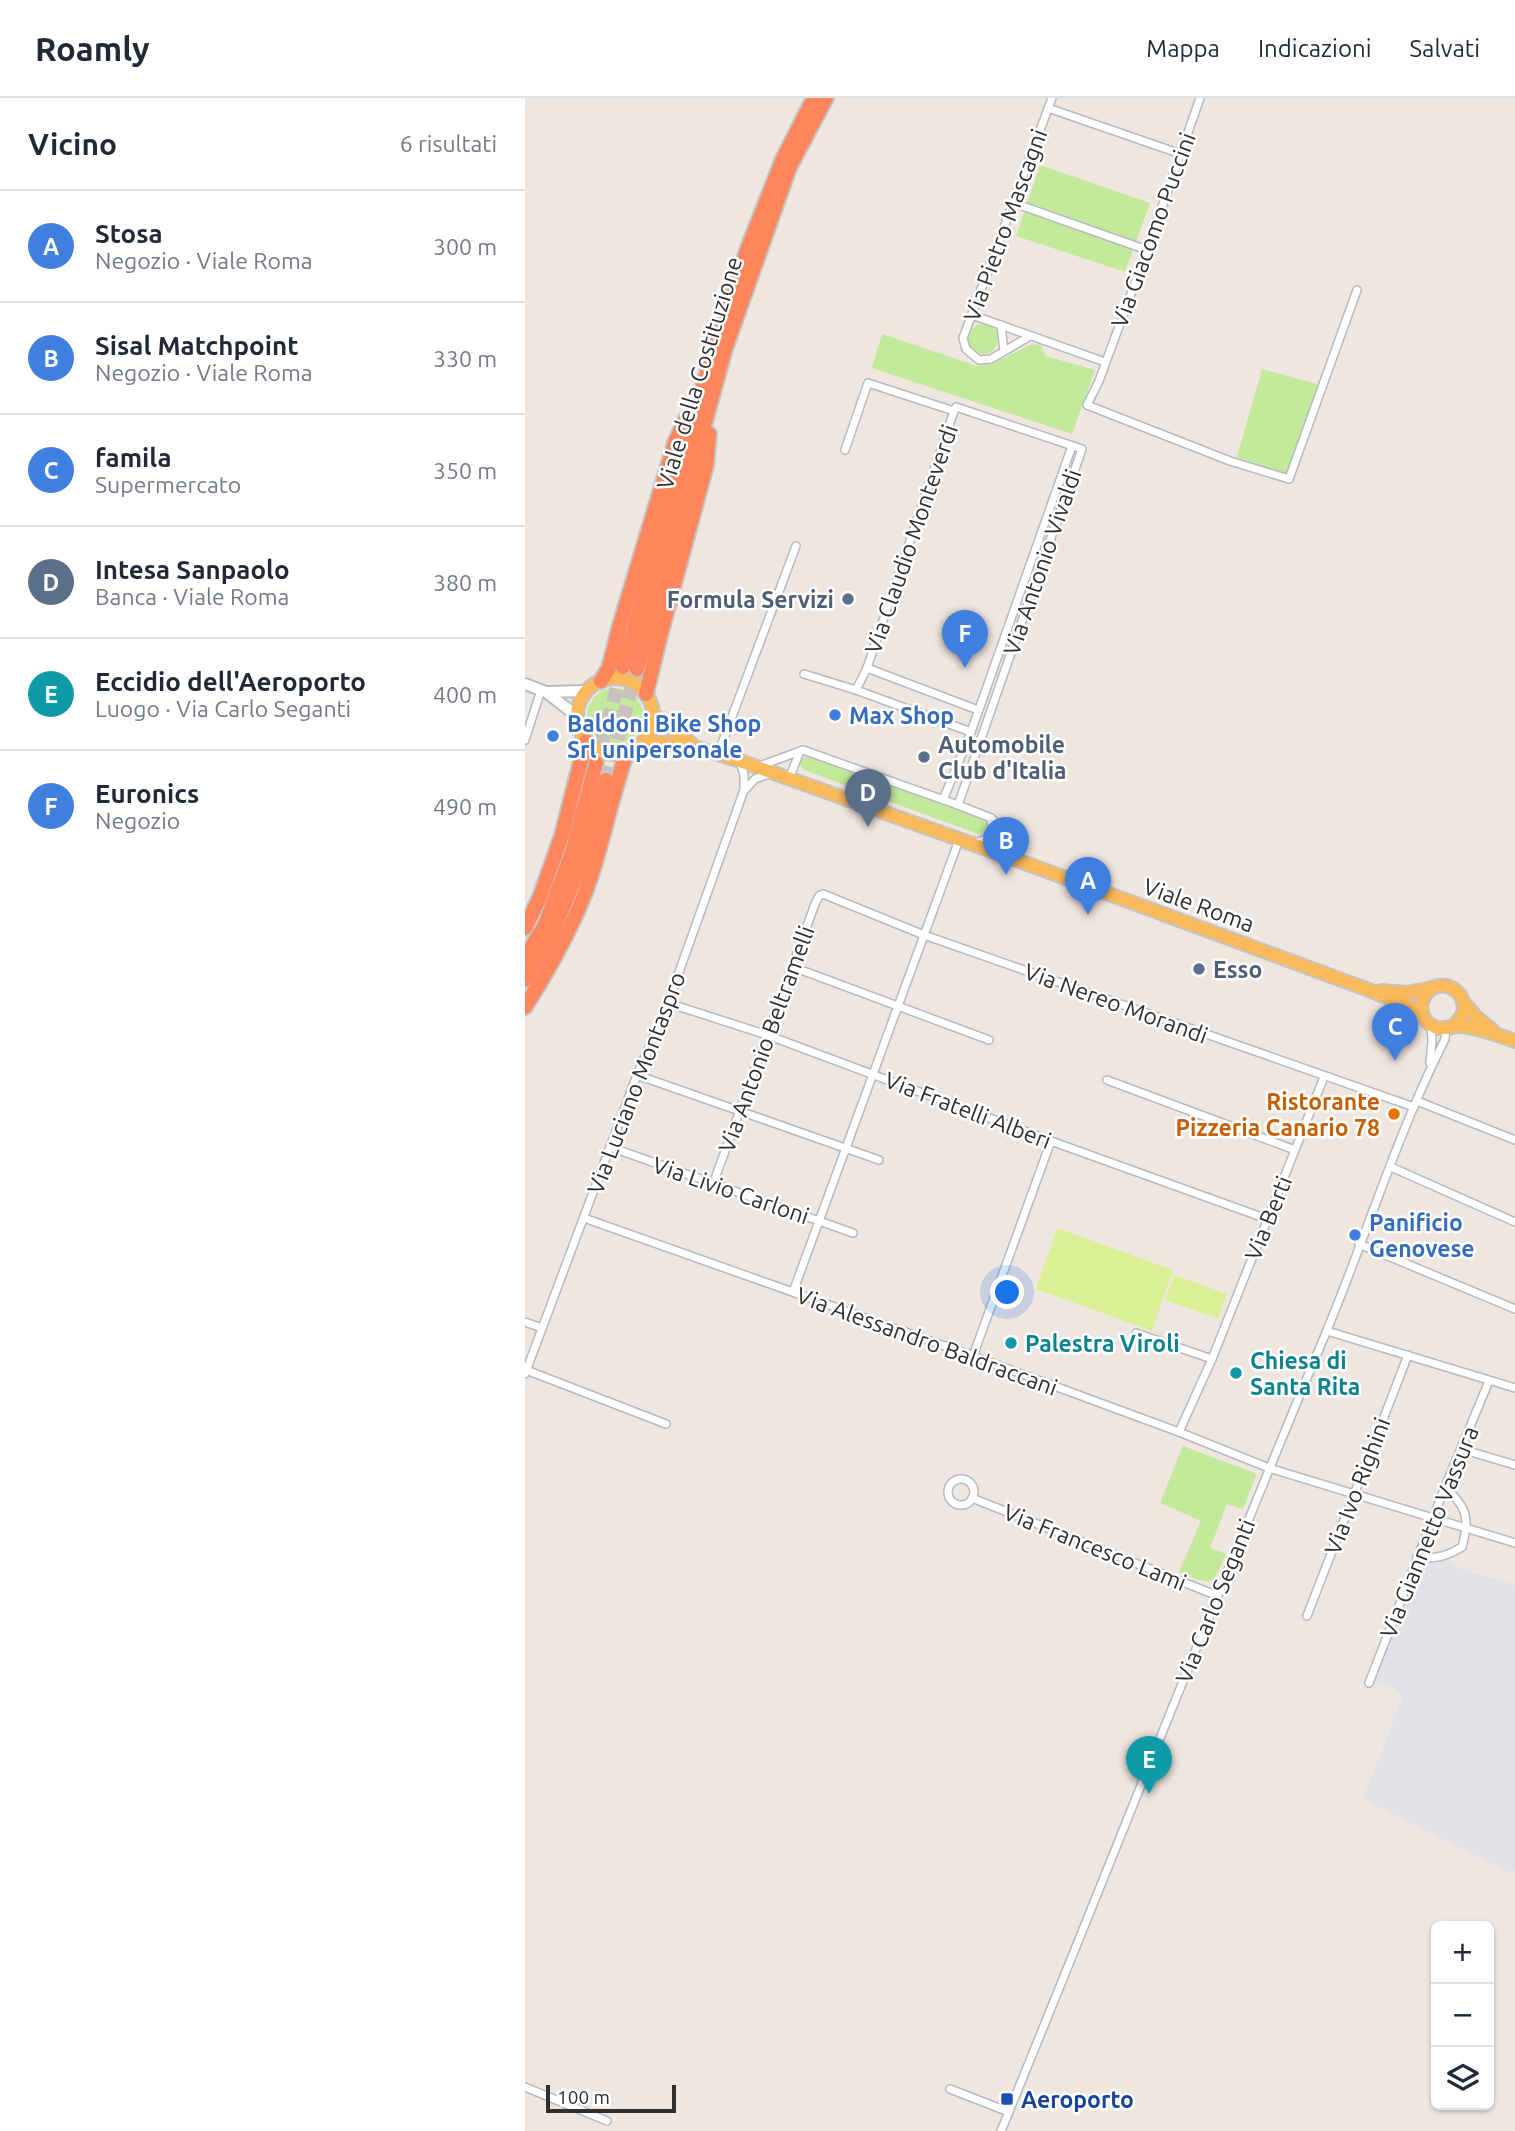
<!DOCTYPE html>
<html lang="it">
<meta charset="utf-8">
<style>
:root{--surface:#fff;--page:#f6f6f7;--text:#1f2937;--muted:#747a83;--line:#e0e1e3;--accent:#111827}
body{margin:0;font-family:Ubuntu,sans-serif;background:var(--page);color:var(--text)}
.controls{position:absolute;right:21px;bottom:21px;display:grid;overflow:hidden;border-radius:10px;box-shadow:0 2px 5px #0004}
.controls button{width:63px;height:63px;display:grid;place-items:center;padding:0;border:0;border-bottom:2px solid var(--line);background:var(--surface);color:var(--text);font:35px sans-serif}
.scale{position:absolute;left:21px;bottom:18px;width:130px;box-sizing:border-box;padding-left:7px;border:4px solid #2e2e2e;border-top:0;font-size:19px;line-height:24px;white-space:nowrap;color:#2e2e2e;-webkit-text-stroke:5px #fff;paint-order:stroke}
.you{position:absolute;left:483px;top:1195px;width:24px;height:24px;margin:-18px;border:5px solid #fff;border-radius:50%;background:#1a73e8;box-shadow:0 0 0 10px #1a73e833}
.badge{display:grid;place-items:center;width:46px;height:46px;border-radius:50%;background:var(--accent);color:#fff;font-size:23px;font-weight:700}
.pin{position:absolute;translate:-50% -58px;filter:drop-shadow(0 2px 4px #0008)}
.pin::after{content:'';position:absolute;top:37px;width:24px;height:21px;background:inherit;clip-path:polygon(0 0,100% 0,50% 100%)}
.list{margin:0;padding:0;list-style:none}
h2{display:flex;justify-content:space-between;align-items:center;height:91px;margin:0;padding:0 28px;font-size:30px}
h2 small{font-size:23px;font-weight:400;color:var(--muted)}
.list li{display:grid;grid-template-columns:46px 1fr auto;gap:21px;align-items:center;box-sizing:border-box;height:112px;padding:0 28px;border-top:2px solid var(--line)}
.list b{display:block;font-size:26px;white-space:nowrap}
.list p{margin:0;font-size:23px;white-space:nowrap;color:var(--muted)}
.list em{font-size:23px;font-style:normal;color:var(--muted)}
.icon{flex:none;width:38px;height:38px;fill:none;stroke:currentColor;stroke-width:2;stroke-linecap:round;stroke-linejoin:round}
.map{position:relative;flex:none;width:990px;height:2033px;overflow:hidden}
header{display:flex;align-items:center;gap:42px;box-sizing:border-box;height:98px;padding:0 35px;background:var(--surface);border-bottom:2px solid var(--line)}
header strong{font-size:33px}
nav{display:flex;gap:38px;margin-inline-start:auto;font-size:24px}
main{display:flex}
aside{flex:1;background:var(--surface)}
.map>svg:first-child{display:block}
.industrial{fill:#e1e1e8}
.green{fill:#c3e99a}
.pitch{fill:#daf096}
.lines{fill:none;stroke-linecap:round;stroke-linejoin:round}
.highway-tunnel{stroke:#c9c1bc;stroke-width:14;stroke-dasharray:14 7;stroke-linecap:butt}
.street-casing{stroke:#b4b9c2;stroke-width:10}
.secondary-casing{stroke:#b4b9c2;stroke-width:14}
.primary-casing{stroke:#c4c4c4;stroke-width:16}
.highway-casing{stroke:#c4c4c4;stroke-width:18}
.street{stroke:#fff;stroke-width:7}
.secondary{stroke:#fff;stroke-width:10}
.primary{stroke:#fab95b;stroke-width:12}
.highway{stroke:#ff865c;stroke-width:14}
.service-dot{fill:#5c6f8a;stroke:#fff;stroke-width:2.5}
.shop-dot{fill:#3f7fe0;stroke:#fff;stroke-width:2.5}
.food-dot{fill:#e8710a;stroke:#fff;stroke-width:2.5}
.culture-dot{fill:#0f9aa8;stroke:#fff;stroke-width:2.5}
.transit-dot{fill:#1a4fb4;stroke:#fff;stroke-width:2.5}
.labels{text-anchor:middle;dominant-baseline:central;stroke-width:5;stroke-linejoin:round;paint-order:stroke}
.street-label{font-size:23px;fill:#2e2e2e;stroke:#fff}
.service-label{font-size:23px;font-weight:bold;fill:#4e5e75;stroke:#fff;text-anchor:start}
.shop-label{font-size:23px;font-weight:bold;fill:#366cbe;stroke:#fff;text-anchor:start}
.food-label{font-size:23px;font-weight:bold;fill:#c56008;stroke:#fff;text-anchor:end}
.culture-label{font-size:23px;font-weight:bold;fill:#0d838f;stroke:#fff;text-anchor:start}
.transit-label{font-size:23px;font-weight:bold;fill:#164399;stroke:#fff;text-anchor:start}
</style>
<header>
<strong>Roamly</strong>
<nav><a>Mappa</a><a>Indicazioni</a><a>Salvati</a></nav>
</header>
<main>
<aside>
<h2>Vicino<small>6 risultati</small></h2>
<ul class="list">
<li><span class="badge" style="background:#3f7fe0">A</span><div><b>Stosa</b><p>Negozio · Viale Roma</p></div><em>300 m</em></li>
<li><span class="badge" style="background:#3f7fe0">B</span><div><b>Sisal Matchpoint</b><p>Negozio · Viale Roma</p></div><em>330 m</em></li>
<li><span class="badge" style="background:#3f7fe0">C</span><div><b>famila</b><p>Supermercato</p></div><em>350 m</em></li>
<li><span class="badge" style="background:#5c6f8a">D</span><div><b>Intesa Sanpaolo</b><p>Banca · Viale Roma</p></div><em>380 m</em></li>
<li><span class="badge" style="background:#0f9aa8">E</span><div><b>Eccidio dell'Aeroporto</b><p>Luogo · Via Carlo Seganti</p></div><em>400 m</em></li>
<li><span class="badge" style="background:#3f7fe0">F</span><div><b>Euronics</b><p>Negozio</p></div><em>490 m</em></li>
</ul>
</aside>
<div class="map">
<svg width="990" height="2033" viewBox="0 0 990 2033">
<rect width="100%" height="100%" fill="#f0e6e0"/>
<polygon class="industrial" points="923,1459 929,1469 990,1487 990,1766 987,1776 838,1701 877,1601 875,1595 870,1591 847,1582 895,1466"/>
<g class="green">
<polygon points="515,67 625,105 600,174 491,138"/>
<circle cx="458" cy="241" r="15"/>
<polygon points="357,236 452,268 467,266 507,246 516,247 520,258 570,272 547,336 347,270"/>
<polygon points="737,271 796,287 762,376 712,359"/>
<circle cx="90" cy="618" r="28"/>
<polygon points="280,659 285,659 457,721 461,725 462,731 458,735 453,736 279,672 275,667 275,663"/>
<path d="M 658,1348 L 730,1375 L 731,1378 L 718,1411 L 702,1406 L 685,1450 L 701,1456 C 686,1491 688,1487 654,1474 L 676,1423 L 635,1405 Z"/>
</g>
<g class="pitch">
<polygon points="532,1130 648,1172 627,1233 511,1191"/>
<polygon points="649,1177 702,1196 693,1221 640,1202"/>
</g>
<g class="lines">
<g class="highway-tunnel">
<polyline points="71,665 98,569"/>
<polyline points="81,682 112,571"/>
</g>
<defs>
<g id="street">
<polyline points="675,0 622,152 574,283 562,307 705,363 764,381 832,192"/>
<polyline points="523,10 656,56"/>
<polyline points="489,105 622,152"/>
<polyline points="447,217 580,264"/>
<polyline points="476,227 479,253"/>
<polyline points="505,238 466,261 454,262 441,251 438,240 527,0"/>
<polyline points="429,313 342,570 331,592 446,634"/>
<polyline points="320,352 343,285 429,313 431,309 557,351 433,707"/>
<polyline points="342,570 453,612"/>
<polyline points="279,576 331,592"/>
<polyline points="0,642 16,592"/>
<polyline points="193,656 271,448"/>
<polyline points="232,669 278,652 433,707 466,720 485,739 492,762"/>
<polyline points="264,681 275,653"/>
<polyline points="220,692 230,681 247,675"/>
<polyline points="418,702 446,634 547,348"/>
<polyline points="448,746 461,741 467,732 466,720"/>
<polyline points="268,869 464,942"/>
<polyline points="143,905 242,937 526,1043 742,1121"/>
<polyline points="905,965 907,943 906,927"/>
<polyline points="112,977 354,1062"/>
<polyline points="582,982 770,1052"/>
<polyline points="892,1003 990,1042"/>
<polyline points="85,1049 328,1135"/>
<polyline points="866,1069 990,1124"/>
<polyline points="188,1086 290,806 294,798 298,796 399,837 889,1009"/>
<polyline points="59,1120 448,1258 654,1334 744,1370 990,1445"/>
<polyline points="834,1146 990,1211"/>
<polyline points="268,1194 434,742"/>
<polyline points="0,1224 17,1230"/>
<polyline points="802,1233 990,1290"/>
<polyline points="611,1235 687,1261"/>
<polyline points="448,1258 526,1043"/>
<polyline points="1,1272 141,1326"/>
<polyline points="0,1276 112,977 143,905 219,692 219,677 215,664"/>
<polyline points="654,1334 687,1261 799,979"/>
<polyline points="936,1351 990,1367"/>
<circle cx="436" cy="1394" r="13"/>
<polyline points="447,1400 693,1498"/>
<path d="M 892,1459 C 909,1462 923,1458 937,1449 C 945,1420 942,1409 920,1389"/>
<polyline points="782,1518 883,1257"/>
<polyline points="844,1585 920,1389 964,1283"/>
<polyline points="0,1989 82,2023"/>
<polyline points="425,1991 484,2014"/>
<path d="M 476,2033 C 585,1768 689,1501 800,1237 C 841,1139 872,1036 920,941 L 921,930"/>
</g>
<g id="secondary">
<polyline points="0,586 21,594 52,618"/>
<polyline points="22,594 61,593"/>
</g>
<g id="primary">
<circle cx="90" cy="618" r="38"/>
<polyline points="129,617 167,646"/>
<path d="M 118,644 C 156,644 179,651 215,663 L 492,762 L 844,892 L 897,914"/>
<polyline points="856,893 882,895 907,890"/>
<polyline points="939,905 951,919 967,932"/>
<path d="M 928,928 C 958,904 918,871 900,897 C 896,904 895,911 898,918 C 900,923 905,927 910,929 C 919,933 928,927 937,928 C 955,930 973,937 990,943"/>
</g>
<g id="highway">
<polyline points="98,569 179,285 223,150 258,61 289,0"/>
<polyline points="112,571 200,251 264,70 301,0"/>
<polyline points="76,583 84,570 95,527 150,345 161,321"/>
<polyline points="121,596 135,538 181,368 184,336"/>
<polyline points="0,830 15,799 37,737 61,643"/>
<polyline points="0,860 20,827 47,754 71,665"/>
<polyline points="0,882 24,841 54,772 81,682"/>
<path d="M 0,909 C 19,879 37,847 52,814 C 75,763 83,707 102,654"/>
</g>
</defs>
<use href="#street" class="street-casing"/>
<use href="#secondary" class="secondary-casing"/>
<use href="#primary" class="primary-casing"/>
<use href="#highway" class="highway-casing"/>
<use href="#street" class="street"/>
<use href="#secondary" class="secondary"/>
<use href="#primary" class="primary"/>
<use href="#highway" class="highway"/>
</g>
<g class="service-dot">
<circle cx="323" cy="501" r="7"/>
<circle cx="399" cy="659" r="7"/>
<circle cx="674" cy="871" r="7"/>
</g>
<g class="shop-dot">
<circle cx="310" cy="617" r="7"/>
<circle cx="28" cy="638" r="7"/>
<circle cx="830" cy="1137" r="7"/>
</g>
<circle class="food-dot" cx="869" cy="1016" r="7"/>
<g class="culture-dot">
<circle cx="486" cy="1245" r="7"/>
<circle cx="711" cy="1275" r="7"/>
</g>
<rect class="transit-dot" x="475" y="1994" width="14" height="14" rx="3.5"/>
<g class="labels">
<g class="street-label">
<text transform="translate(480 127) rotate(-70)">Via Pietro Mascagni</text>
<text transform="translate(628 132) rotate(-70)">Via Giacomo Puccini</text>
<text transform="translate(174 275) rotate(-73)">Viale della Costituzione</text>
<text transform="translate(386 441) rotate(-71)">Via Claudio Monteverdi</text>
<text transform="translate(517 464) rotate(-71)">Via Antonio Vivaldi</text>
<text transform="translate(674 807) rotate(20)">Viale Roma</text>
<text transform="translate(591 905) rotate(20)">Via Nereo Morandi</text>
<text transform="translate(241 941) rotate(-70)">Via Antonio Beltramelli</text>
<text transform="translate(111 985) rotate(-69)">Via Luciano Montaspro</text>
<text transform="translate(443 1012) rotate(21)">Via Fratelli Alberi</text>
<text transform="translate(206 1092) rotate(19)">Via Livio Carloni</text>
<text transform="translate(743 1120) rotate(-68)">Via Berti</text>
<text transform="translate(402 1243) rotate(20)">Via Alessandro Baldraccani</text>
<text transform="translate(832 1388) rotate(-69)">Via Ivo Righini</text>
<text transform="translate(904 1434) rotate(-68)">Via Giannetto Vassura</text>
<text transform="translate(570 1449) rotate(22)">Via Francesco Lami</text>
<text transform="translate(690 1503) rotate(-68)">Via Carlo Seganti</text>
</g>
<g class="service-label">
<text x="309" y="501" text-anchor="end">Formula Servizi</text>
<text x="413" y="646">Automobile<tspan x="413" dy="26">Club d'Italia</tspan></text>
<text x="688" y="871">Esso</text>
</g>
<g class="shop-label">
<text x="324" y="617">Max Shop</text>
<text x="42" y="625">Baldoni Bike Shop<tspan x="42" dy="26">Srl unipersonale</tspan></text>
<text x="844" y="1124">Panificio<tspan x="844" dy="26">Genovese</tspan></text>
</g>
<g class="food-label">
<text x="855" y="1003">Ristorante<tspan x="855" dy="26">Pizzeria Canario 78</tspan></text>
</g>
<g class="culture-label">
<text x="500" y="1245">Palestra Viroli</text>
<text x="725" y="1262">Chiesa di<tspan x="725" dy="26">Santa Rita</tspan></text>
</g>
<g class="transit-label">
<text x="496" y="2001">Aeroporto</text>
</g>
</g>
</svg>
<div class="controls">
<button>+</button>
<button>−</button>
<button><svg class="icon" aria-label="layers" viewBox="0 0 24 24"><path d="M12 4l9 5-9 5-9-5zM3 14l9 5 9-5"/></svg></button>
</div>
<div class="scale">100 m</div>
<div class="you"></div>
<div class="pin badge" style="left:563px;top:817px;background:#3f7fe0">A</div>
<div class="pin badge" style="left:481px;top:777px;background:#3f7fe0">B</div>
<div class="pin badge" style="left:870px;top:963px;background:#3f7fe0">C</div>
<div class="pin badge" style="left:343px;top:729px;background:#5c6f8a">D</div>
<div class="pin badge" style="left:624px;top:1696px;background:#0f9aa8">E</div>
<div class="pin badge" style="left:440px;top:570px;background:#3f7fe0">F</div>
</div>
</main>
